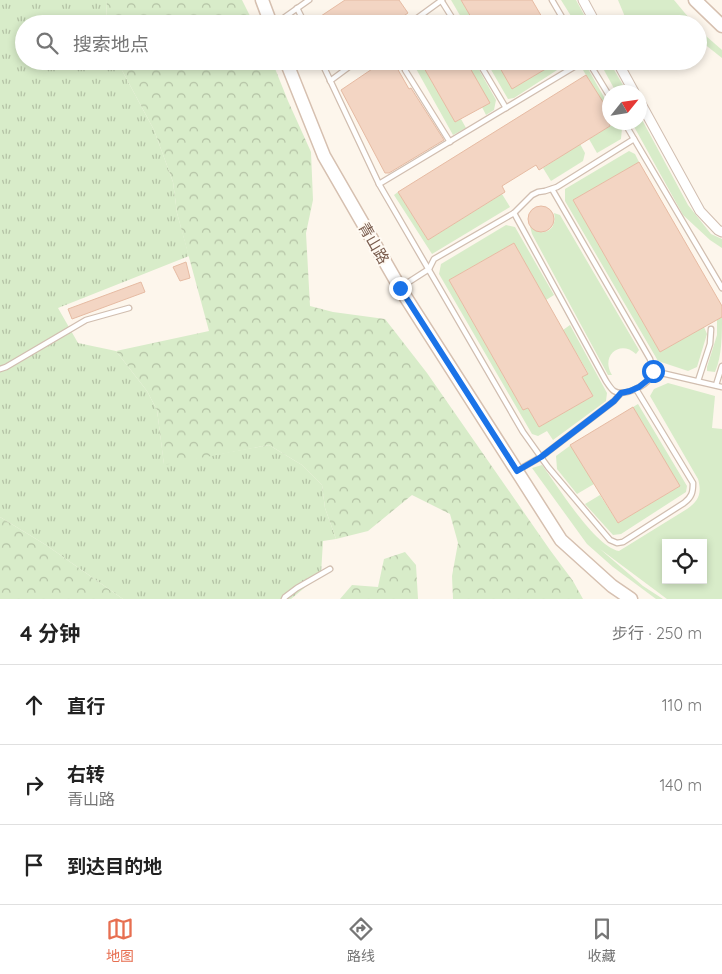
<!DOCTYPE html>
<html lang="zh">
<meta charset="utf-8">
<style>
:root{--surface:#fff;--page:#f2f2f2;--text:#222;--muted:#767676;--line:#e0e0e0;--accent:#e76f51}
body{margin:0;font-family:Quicksand,"Noto Sans SC",sans-serif;background:var(--page);color:var(--text)}
.controls{position:absolute;right:15px;bottom:15px;display:grid;overflow:hidden;border-radius:0px;box-shadow:0 2px 8px #0003}
.controls button{width:45px;height:45px;display:grid;place-items:center;padding:0;border:0;border-bottom:1px solid var(--line);background:var(--surface);color:var(--text);font:25px sans-serif}
.compass{position:absolute;left:602px;top:85px;width:45px;height:45px;border-radius:50%;background:var(--surface);box-shadow:0 2px 8px #0003;rotate:60deg}
.stop{position:absolute;width:15px;height:15px;margin:-11px;border:4px solid #1a73e8;border-radius:50%;background:#fff}
.stop.end{background:#1a73e8;border-color:#fff;box-shadow:0 1px 5px #0008}
.list{margin:0;padding:0;list-style:none}
h2{display:flex;justify-content:space-between;align-items:center;height:65px;margin:0;padding:0 20px;font-size:21px}
h2 small{font-size:16px;font-weight:400;color:var(--muted)}
.list li{display:grid;grid-template-columns:32px 1fr auto;gap:15px;align-items:center;box-sizing:border-box;height:80px;padding:0 20px;border-top:1px solid var(--line)}
.list b{display:block;font-size:19px;white-space:nowrap}
.list p{margin:0;font-size:16px;white-space:nowrap;color:var(--muted)}
.list em{font-size:16px;font-style:normal;color:var(--muted)}
.icon{flex:none;width:28px;height:28px;fill:none;stroke:currentColor;stroke-width:2;stroke-linecap:round;stroke-linejoin:round}
.map{position:relative;flex:none;width:722px;height:599px;overflow:hidden}
.search{position:absolute;background:var(--surface);box-shadow:0 2px 8px #0003;left:15px;right:15px;top:15px;height:55px;display:flex;align-items:center;gap:12px;box-sizing:border-box;padding:0 18px;border-radius:28px;color:var(--muted);font-size:19px}
.sheet{height:305px;background:var(--surface)}
nav{display:flex;justify-content:space-around;align-items:center;box-sizing:border-box;height:70px;border-top:1px solid var(--line);background:var(--surface);font-size:14px;color:var(--muted)}
nav a{display:grid;justify-items:center;gap:2px}
nav .on{color:var(--accent)}
.map>svg:first-child{display:block}
.grass{fill:url(#grass-tufts)}
.forest{fill:url(#forest-crowns)}
.garden{fill:#d8ecc9;fill-rule:evenodd}
.building{fill:#f3d5c3;stroke:#e6bba3}
.lines{fill:none;stroke-linecap:round;stroke-linejoin:round}
.lane-casing{stroke:#d1beb0;stroke-width:7}
.street-casing{stroke:#d1beb0;stroke-width:11}
.secondary-casing{stroke:#d6c0b0;stroke-width:15}
.lane{stroke:#fff;stroke-width:4.5}
.street{stroke:#fff;stroke-width:9}
.secondary{stroke:#fff;stroke-width:12}
.route{stroke:#1a73e8;stroke-width:6}
.labels{text-anchor:middle;dominant-baseline:central;stroke-width:4;stroke-linejoin:round;paint-order:stroke}
.street-label{font-size:15px;fill:#7a5c4d;stroke:#fffaf3}
</style>
<div class="map">
<svg width="722" height="599" viewBox="0 0 722 599">
<defs>
<pattern id="grass-tufts" width="24" height="20" patternUnits="userSpaceOnUse" patternTransform="scale(1.25)"><rect width="24" height="20" fill="#d8ecc9"/><path d="M3 7l-1-3M5 7V3M7 7l1-3M15 17l-1-3M17 17v-4M19 17l1-3" fill="none" stroke="#b4c2a5"/></pattern>
<pattern id="forest-crowns" width="20" height="18" patternUnits="userSpaceOnUse" patternTransform="scale(1.25)"><rect width="20" height="18" fill="#d8ecc9"/><path d="M2 6a3 3 0 1 1 6 0M12 15a3 3 0 1 1 6 0" fill="none" stroke="#b4c2a5"/></pattern>
</defs>
<rect width="100%" height="100%" fill="#fdf6ec"/>
<polygon class="grass" points="0,0 107,0 106,24 24,24 24,61 117,61 154,130 173,182 177,213 189,256 58,308 78,343 116,351 147,391 157,410 164,464 269,445 302,465 322,485 325,508 336,539 323,541 321,574 291,599 123,599 46,545 0,517"/>
<g class="forest">
<polygon points="107,0 242,0 254,24 106,24"/>
<polygon points="117,61 272,61 288,101 311,152 313,200 306,233 310,306 333,312 385,319 427,373 550,550 573,581 583,599 453,599 452,576 458,543 450,514 412,495 368,531 336,539 325,508 322,485 302,465 269,445 164,465 157,410 147,391 116,351 209,331 177,213 173,182 154,130"/>
<polygon points="0,517 46,545 123,599 0,599"/>
<polygon points="405,552 416,565 418,599 340,599 352,585 378,587 384,559"/>
</g>
<g class="garden">
<polygon points="451,0 461,0 475,24 465,24"/>
<polygon points="561,0 576,0 589,24 576,24"/>
<polygon points="618,0 674,0 694,24 628,24"/>
<polygon points="698,29 722,50 722,58 698,39"/>
<polygon points="418,61 420,61 455,122 461,119 466,128 453,135 414,65"/>
<polygon points="466,61 474,61 496,100 494,110 486,115 482,107"/>
<polygon points="486,61 497,61 513,88 559,61 571,61 514,98 508,99"/>
<polygon points="599,61 609,61 627,92 616,92"/>
<polygon points="587,67 609,106 609,113 583,70"/>
<polygon points="640,116 688,205 711,234 722,239 722,248 710,240 683,215 632,123 640,122"/>
<polygon points="615,123 619,123 622,128 621,139 597,153 589,139"/>
<polygon points="580,144 585,153 583,161 551,181 543,168"/>
<polygon points="629,151 635,154 639,162 573,200 660,352 704,327 707,334 697,367 688,371 658,361 565,201 565,189"/>
<polygon points="398,192 428,240 502,194 510,207 432,254 394,195"/>
<path d="M 554,213 L 560,215 L 639,350 L 636,354 C 620,339 600,356 612,375 L 608,375 L 532,234 L 530,226 C 542,239 558,230 554,213 Z"/>
<polygon points="506,225 515,227 554,295 546,300 514,243 449,280 523,410 528,408 539,427 593,396 582,377 588,373 563,330 570,325 607,393 606,401 553,440 547,431 538,436 532,434 439,274 441,264"/>
<path d="M 722,317 C 722,334 722,357 715,372 L 707,371 L 707,367 L 717,335 L 717,320 Z"/>
<path d="M 668,383 L 715,396 L 712,428 L 722,429 L 722,599 L 667,599 L 600,549 L 643,586 L 663,599 L 656,599 L 613,567 L 587,544 L 532,468 L 542,465 C 557,485 595,547 619,551 L 687,509 C 699,501 702,493 698,479 L 650,396 L 654,389 ZM 666,543 L 703,543 L 703,580 L 666,580 Z"/>
<polygon points="638,404 687,486 686,492 621,534 613,535 585,504 600,495 618,523 680,486 633,407"/>
<polygon points="571,445 594,484 577,494 557,469 556,456"/>
</g>
<g class="building">
<polygon points="345,0 399,0 408,13 392,24 321,24 318,18"/>
<polygon points="461,0 532,0 546,24 475,24"/>
<polygon points="384,61 393,61 409,89 411,88 444,140 389,173 385,173 341,90"/>
<polygon points="420,61 466,61 490,103 455,122"/>
<polygon points="496,61 559,61 512,89"/>
<polygon points="586,75 610,113 610,126 539,170 536,165 502,186 505,192 428,240 398,192"/>
<polygon points="639,162 722,306 722,317 660,352 573,200"/>
<circle cx="541" cy="219" r="13"/>
<polygon points="514,243 588,374 582,377 593,396 539,427 528,408 523,410 449,280"/>
<polygon points="186,262 190,278 180,281 173,267"/>
<polygon points="141,282 145,292 72,319 68,309"/>
<polygon points="633,407 680,486 618,523 570,445"/>
</g>
<g class="lines">
<defs>
<g id="lane">
<polyline points="441,0 456,24"/>
<polyline points="552,0 566,24"/>
<polyline points="297,8 305,24"/>
<polyline points="275,24 309,0"/>
<polyline points="409,24 442,0"/>
<path d="M 321,61 L 379,184 L 523,432 L 548,467 L 610,540 L 617,543 L 623,542 L 684,503 C 692,497 693,492 693,483 L 636,389"/>
<polyline points="478,61 506,108"/>
<polyline points="588,61 610,97"/>
<polyline points="405,70 450,142"/>
<polyline points="330,81 357,61"/>
<polyline points="624,122 722,288"/>
<polyline points="379,184 584,61"/>
<path d="M 514,213 L 606,381 C 608,384 611,389 614,391 C 623,397 644,387 650,378 C 651,376 652,374 653,371 L 650,359 L 552,189"/>
<polyline points="401,287 429,269 434,259 514,213 532,195 538,192 545,191 557,187 634,139"/>
<polyline points="0,369 6,367 86,320 129,308"/>
<polyline points="653,371 722,387"/>
<polyline points="698,381 710,344 711,329"/>
<polyline points="716,385 722,366"/>
<polyline points="518,470 541,457 614,401 621,393"/>
<polyline points="284,599 285,597 297,588 330,569"/>
</g>
<g id="street">
<polyline points="583,0 596,24"/>
<polyline points="617,61 634,92"/>
<polyline points="640,102 700,211 718,230 722,232"/>
</g>
<g id="secondary">
<polyline points="262,0 271,24"/>
<polyline points="695,0 722,26"/>
<polyline points="286,61 324,156 403,293 561,540 612,586 631,599"/>
</g>
</defs>
<use href="#lane" class="lane-casing"/>
<use href="#street" class="street-casing"/>
<use href="#secondary" class="secondary-casing"/>
<use href="#lane" class="lane"/>
<use href="#street" class="street"/>
<use href="#secondary" class="secondary"/>
</g>
<g class="lines">
<polyline class="route" points="400,288 517,471 541,457 614,401 621,393 630,391 639,387 649,379 653,371"/>
</g>
<g class="labels">
<g class="street-label">
<text transform="translate(374 243) rotate(60)">青山路</text>
</g>
</g>
</svg>
<div class="controls">
<button><svg class="icon" aria-label="locate" viewBox="0 0 24 24"><circle cx="12" cy="12" r="6"/><path d="M12 2v4M12 18v4M2 12h4M18 12h4"/></svg></button>
</div>
<svg class="compass" viewBox="-18 -18 36 36"><path d="M0-13l5 13h-10z" fill="#e53935"/><path d="M0 13l5-13h-10z" fill="#767676"/></svg>
<div class="stop" style="left:653px;top:371px"></div>
<div class="stop end" style="left:400px;top:288px"></div>
<div class="search"><svg class="icon" aria-label="search" viewBox="0 0 24 24"><circle cx="10" cy="10" r="6"/><path d="M15 15l6 6"/></svg>搜索地点</div>
</div>
<section class="sheet">
<h2>4 分钟<small>步行 · 250 m</small></h2>
<ul class="list">
<li><svg class="icon" aria-label="ahead" viewBox="0 0 24 24"><path d="M12 20V5M6 11l6-6 6 6"/></svg><div><b>直行</b></div><em>110 m</em></li>
<li><svg class="icon" aria-label="right" viewBox="0 0 24 24"><path d="M7 20v-9h11M14 6l5 5-5 5"/></svg><div><b>右转</b><p>青山路</p></div><em>140 m</em></li>
<li><svg class="icon" aria-label="arrive" viewBox="0 0 24 24"><path d="M6 21V4h12l-3 4 3 4H6"/></svg><div><b>到达目的地</b></div></li>
</ul>
</section>
<nav>
<a class="on"><svg class="icon" aria-label="map" viewBox="0 0 24 24"><path d="M3 6l6-2 6 2 6-2v14l-6 2-6-2-6 2zM9 4v14M15 6v14"/></svg>地图</a>
<a><svg class="icon" aria-label="directions" viewBox="0 0 24 24"><path d="M12 3l9 9-9 9-9-9zM9 14v-3h6M13 9l2 2-2 2"/></svg>路线</a>
<a><svg class="icon" aria-label="saved" viewBox="0 0 24 24"><path d="M7 4h10v16l-5-4-5 4z"/></svg>收藏</a>
</nav>
